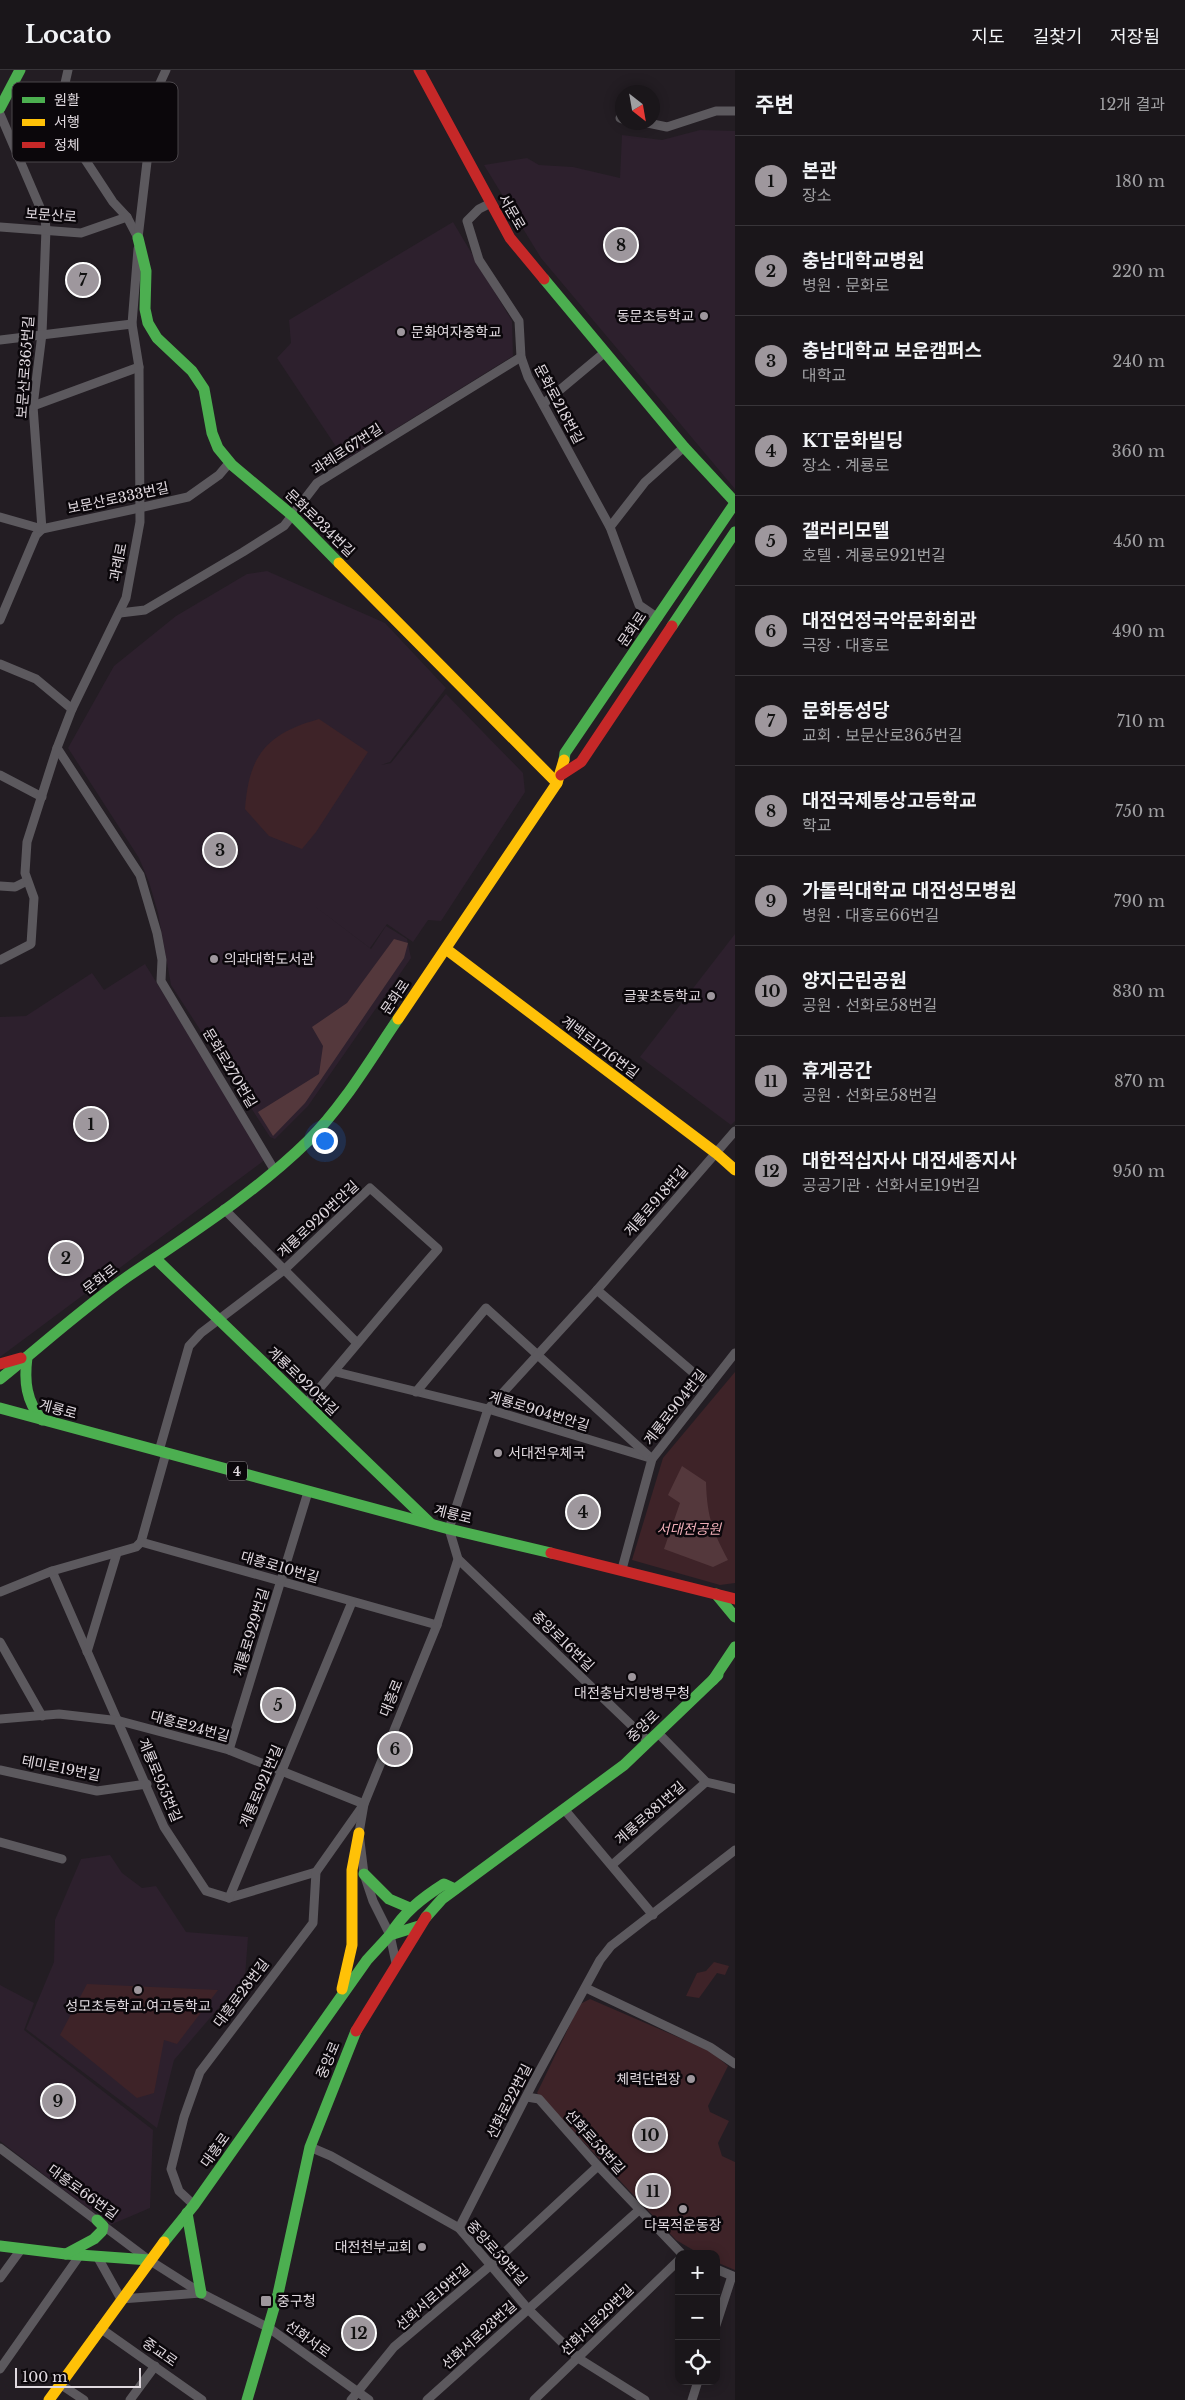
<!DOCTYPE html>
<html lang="ko">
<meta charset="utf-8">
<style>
:root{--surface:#1a161a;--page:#272327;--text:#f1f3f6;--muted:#9f9fa2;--line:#383539;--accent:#9e979d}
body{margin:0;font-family:"Libre Baskerville","Noto Sans KR",serif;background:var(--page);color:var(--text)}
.controls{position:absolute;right:15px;bottom:15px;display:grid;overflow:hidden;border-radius:10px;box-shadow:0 2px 12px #0003}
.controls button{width:45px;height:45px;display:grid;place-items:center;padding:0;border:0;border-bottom:1px solid var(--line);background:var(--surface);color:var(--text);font:25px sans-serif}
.compass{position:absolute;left:615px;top:15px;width:45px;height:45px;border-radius:50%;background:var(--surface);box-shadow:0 2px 12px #0003;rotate:149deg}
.scale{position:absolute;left:15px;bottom:12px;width:126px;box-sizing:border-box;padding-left:5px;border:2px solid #e0d9df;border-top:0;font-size:14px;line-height:18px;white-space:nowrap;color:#e0d9df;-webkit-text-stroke:4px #0b070b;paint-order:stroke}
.you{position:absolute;left:324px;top:1070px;width:18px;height:18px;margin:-12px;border:4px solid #fff;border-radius:50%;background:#1a73e8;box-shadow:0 0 0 8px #1a73e833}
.badge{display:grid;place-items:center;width:32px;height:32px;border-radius:50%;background:var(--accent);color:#111;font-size:16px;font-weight:700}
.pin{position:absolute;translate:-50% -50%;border:2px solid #fff;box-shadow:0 1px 5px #0006}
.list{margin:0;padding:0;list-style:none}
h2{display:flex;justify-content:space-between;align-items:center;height:65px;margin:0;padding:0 20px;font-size:21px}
h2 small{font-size:16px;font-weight:400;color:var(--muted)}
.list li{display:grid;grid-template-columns:32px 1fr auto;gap:15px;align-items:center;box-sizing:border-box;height:90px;padding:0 20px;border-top:1px solid var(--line)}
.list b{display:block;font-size:19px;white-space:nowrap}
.list p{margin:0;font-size:16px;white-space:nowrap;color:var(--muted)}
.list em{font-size:16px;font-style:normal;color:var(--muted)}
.icon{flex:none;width:28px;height:28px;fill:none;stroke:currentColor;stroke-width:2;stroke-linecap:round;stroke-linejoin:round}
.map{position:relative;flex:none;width:735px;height:2330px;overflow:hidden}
header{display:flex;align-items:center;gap:30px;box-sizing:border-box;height:70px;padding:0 25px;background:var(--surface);border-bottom:1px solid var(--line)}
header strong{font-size:24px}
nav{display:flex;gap:28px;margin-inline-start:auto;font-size:18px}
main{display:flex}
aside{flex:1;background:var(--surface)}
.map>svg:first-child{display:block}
.built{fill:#2d202d}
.green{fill:#3e2328}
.forest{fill:#54383c}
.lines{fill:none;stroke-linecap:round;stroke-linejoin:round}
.street{stroke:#5c595e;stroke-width:9}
.fast{stroke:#4caf50;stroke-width:11}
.slow{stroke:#ffc107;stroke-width:11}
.jam{stroke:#c62828;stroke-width:11}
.poi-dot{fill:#9e979d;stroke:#0b070b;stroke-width:2}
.labels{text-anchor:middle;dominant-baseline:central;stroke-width:5;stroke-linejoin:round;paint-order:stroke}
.shield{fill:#0b070b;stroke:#a09a9f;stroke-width:1}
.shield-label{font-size:12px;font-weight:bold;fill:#e0d9df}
.street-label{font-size:14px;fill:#e0d9df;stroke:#0b070b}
.poi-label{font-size:14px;fill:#e0d9df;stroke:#0b070b;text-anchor:end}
.park-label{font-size:14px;font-style:italic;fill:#efaeb7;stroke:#0b070b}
.key{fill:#0b070b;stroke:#4b464b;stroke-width:1}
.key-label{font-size:14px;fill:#e0d9df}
</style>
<header>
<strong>Locato</strong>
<nav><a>지도</a><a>길찾기</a><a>저장됨</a></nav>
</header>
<main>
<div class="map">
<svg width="735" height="2330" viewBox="0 0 735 2330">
<rect width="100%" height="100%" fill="#231d23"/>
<g class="built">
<polygon points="700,60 735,61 735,419 541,188 484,95 527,88 539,95 573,97 620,108 622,65 662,70"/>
<polygon points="453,152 512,251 513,286 345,390 277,288 291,273 289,250"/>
<polygon points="267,501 385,553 446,618 390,692 381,695 391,693 446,624 523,703 525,722 441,851 428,850 413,872 387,854 370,878 308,831 371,879 386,856 407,869 411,888 308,1036 275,1069 270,1067 171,915 158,843 149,812 139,788 68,678 114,596 176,546 247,504"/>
<polygon points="735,864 735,1051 731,1055 640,987"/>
<polygon points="145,894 266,1089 0,1287 0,947 26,946 92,903 104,920"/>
<polygon points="110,1785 122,1803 142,1818 156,1816 186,1862 248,1867 245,1907 174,1990 157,2058 26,1959 54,1892 55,1850 81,1789"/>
<polygon points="0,1915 34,1933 24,1960 153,2060 150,2138 110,2155 0,2071"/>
</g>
<g class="green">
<path d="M 319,649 L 368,682 L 316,762 L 302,779 L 269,766 L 245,739 C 249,685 266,664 319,649 Z"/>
<polygon points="735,1302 735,1513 720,1515 632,1490 663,1388"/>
<polygon points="714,1892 729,1896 725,1905 717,1903 699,1928 686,1926 697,1903 706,1901"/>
<polygon points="87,1914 218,1920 177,1974 164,1970 154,2023 137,2028 60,1965"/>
<polygon points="590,1929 710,1981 728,1996 708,2036 710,2042 729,2051 718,2073 722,2086 735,2092 735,2200 716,2192 716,2184 700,2184 676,2170 537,2023 580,1934"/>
</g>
<g class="forest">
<polygon points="394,869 408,873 404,888 305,1033 273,1066 258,1042 319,1004 323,976 312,957 347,933"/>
<path d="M 682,1396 L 706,1412 C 707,1446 712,1460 728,1490 L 713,1497 L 664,1479 L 680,1433 L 668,1425 Z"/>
</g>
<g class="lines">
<g class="street">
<polyline points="68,0 61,31 63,46 69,65 113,132 127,147 138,168"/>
<polyline points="0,44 45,149 46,159 42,264 33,336 42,459 36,465 0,550"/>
<polyline points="620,48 622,49"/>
<polyline points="643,52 667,57 716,41 735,41"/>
<polyline points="489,134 479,139 467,151 479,190 519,251 521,287 528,307 610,457 639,535 658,548"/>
<polyline points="0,157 81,163 127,147"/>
<polyline points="138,168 155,24 166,0"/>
<polyline points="0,270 132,254"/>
<polyline points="543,334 604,283"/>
<polyline points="33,336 139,297"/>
<polyline points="0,447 42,459 139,438 188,427 219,405 230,392"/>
<polyline points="610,457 645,412 684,377"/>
<polyline points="120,543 145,540 243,482 284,456 317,413 521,287"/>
<polyline points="0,594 36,609 72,639"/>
<polyline points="57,678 140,805 157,863 162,890 161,911 275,1101"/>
<polyline points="0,705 42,727"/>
<polyline points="0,816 15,817 27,811"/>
<polyline points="0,890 31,874 34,828 25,803 27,772 57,678 72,639 126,528 140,452 139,297 132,254 138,179"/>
<polyline points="224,1139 356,1272"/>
<polyline points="597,1220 709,1316"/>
<polyline points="336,1302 488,1339 650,1388"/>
<polyline points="416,1322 486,1238 652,1389"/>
<path d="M 159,1381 L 189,1276 L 201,1263 L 284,1200 L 370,1118 L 438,1179 C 393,1230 350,1283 306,1334"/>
<polyline points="141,1472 166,1383"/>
<polyline points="458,1489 649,1672"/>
<polyline points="622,1499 652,1389 735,1283"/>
<polyline points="52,1501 164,1757 206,1821 229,1828 316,1802"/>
<polyline points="0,1522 52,1501 136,1477 141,1472 437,1555"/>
<polyline points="0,1572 42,1646"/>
<polyline points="87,1582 117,1483"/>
<polyline points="0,1649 59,1644 120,1651 229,1680 364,1734 316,1802 313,1853 200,2002 184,2047 171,2099 179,2121 194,2135"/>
<polyline points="658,1663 706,1712 735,1719"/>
<polyline points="229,1680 308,1422"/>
<polyline points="0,1700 97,1721 147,1714"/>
<polyline points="564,1739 653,1845"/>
<polyline points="0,1772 62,1789"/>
<polyline points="612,1795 706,1712"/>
<polyline points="229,1828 352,1532"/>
<polyline points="396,1893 390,1865 373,1831 364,1804 359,1763 364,1734 437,1555 458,1489 449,1459 488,1339 597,1220 735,1061"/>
<polyline points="586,1918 710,1977 735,1994"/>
<polyline points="527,2027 539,2029 598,2096 682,2184"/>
<polyline points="310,2077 331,2086 459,2158 528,2239 578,2288 645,2330"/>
<polyline points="0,2078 149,2190 201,2223 269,2258 369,2330"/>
<polyline points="459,2158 534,2011 600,1890 611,1876 735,1780"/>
<polyline points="97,2186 121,2229 201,2223"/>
<polyline points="716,2199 735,2207"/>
<polyline points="0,2208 22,2178"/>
<polyline points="716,2255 732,2206"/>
<polyline points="100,2258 202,2330"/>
<polyline points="0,2299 80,2185"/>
<polyline points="60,2314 84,2330"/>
<polyline points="130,2330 155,2296"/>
<polyline points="351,2330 394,2277 491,2195 598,2096"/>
<polyline points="427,2330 639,2140"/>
<polyline points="534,2330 679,2190"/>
<polyline points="692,2330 698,2311"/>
</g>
<g class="fast">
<polyline points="0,38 20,0"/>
<polyline points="138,168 146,201 145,239 148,253 157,268 192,301 204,319 212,363 218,378 232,395 293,446 339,493"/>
<polyline points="544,209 684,377 735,432"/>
<polyline points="672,556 735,462"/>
<polyline points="564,690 565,683 735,433"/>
<polyline points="156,1189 431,1454"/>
<path d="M 27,1287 C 24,1311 26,1331 42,1350"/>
<path d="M 0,1309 C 42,1275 83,1238 127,1207 C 189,1165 255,1123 308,1071 C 344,1035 370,990 398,949"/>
<polyline points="0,1338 449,1459 551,1483"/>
<polyline points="716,1524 735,1547"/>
<polyline points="713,1610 735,1577"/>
<polyline points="364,1804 389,1829 410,1838"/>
<polyline points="426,1847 442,1829 624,1695 718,1605"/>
<path d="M 390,1865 C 404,1842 422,1828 444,1814 L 455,1819"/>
<polyline points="187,2143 201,2223"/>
<polyline points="164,2172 194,2135 367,1890 390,1865 419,1856"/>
<polyline points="0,2176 66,2184 149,2190"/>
<polyline points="66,2184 94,2169 102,2161 103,2156 97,2150"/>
<polyline points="247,2330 278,2224 310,2077 356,1961"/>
</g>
<g class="slow">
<polyline points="339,493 557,713"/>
<polyline points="446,879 716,1083 735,1100"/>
<polyline points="398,949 557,713 564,690"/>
<polyline points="342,1919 352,1875 352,1800 359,1763"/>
<polyline points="49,2330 164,2172"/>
</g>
<g class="jam">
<polyline points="419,0 510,168 544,209"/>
<polyline points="561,705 581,692 672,556"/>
<polyline points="0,1294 21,1288"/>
<polyline points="551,1483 735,1529"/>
<polyline points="356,1961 426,1847"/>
</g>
</g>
<g class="poi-dot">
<circle cx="704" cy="246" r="5"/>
<circle cx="401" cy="262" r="5"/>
<circle cx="214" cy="889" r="5"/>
<circle cx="711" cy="926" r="5"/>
<circle cx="498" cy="1383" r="5"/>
<circle cx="632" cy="1607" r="5"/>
<circle cx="138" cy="1920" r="5"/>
<circle cx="691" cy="2009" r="5"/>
<circle cx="683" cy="2139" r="5"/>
<circle cx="422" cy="2177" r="5"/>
<rect x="260" y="2225" width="12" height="12" rx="2.5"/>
</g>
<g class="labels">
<rect class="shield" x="227" y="1391.5" width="20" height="19" rx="4"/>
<g class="shield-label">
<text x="237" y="1401">4</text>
</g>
<g class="street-label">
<text transform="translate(512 142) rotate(60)">서문로</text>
<text transform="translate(51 145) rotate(4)">보문산로</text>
<text transform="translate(25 297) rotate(-86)">보문산로365번길</text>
<text transform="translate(559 334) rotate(62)">문화로218번길</text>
<text transform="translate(347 379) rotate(-33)">과례로67번길</text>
<text transform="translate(118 428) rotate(-12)">보문산로333번길</text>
<text transform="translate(320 453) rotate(44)">문화로234번길</text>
<text transform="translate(118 492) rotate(-79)">과례로</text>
<text transform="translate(632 559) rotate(-56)">문화로</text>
<text transform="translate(395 927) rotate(-56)">문화로</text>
<text transform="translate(600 977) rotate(37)">계백로1716번길</text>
<text transform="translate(230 998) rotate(59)">문화로270번길</text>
<text transform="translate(656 1131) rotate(-49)">계룡로918번길</text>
<text transform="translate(318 1149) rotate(-43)">계룡로920번안길</text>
<text transform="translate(100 1209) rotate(-38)">문화로</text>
<text transform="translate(303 1311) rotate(44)">계룡로920번길</text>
<text transform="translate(675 1337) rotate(-52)">계룡로904번길</text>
<text transform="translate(58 1339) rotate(15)">계룡로</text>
<text transform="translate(539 1341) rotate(17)">계룡로904번안길</text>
<text transform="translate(453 1444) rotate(14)">계룡로</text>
<text transform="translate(280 1497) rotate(16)">대흥로10번길</text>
<text transform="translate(251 1562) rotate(-73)">계룡로929번길</text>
<text transform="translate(563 1571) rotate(44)">중앙로16번길</text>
<text transform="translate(391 1628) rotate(-68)">대흥로</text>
<text transform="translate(190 1656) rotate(15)">대흥로24번길</text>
<text transform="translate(643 1656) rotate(-44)">중앙로</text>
<text transform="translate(61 1698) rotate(11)">테미로19번길</text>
<text transform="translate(160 1710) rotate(67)">계룡로955번길</text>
<text transform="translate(261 1716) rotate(-67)">계룡로921번길</text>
<text transform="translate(650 1743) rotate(-41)">계룡로881번길</text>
<text transform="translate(241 1923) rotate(-53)">대흥로28번길</text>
<text transform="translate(328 1990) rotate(-67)">중앙로</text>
<text transform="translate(509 2031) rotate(-63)">선화로22번길</text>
<text transform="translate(595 2072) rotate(48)">선화로58번길</text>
<text transform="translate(215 2080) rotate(-54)">대흥로</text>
<text transform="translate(83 2122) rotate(36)">대흥로66번길</text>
<text transform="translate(497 2183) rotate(48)">중앙로59번길</text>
<text transform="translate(433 2227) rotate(-41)">선화서로19번길</text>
<text transform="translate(597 2250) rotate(-44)">선화서로29번길</text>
<text transform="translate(479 2265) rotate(-42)">선화서로23번길</text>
<text transform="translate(308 2269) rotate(36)">선화서로</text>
<text transform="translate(160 2282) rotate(35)">중교로</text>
</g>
<g class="poi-label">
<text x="694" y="246">동문초등학교</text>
<text x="411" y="262" text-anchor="start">문화여자중학교</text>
<text x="224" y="889" text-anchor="start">의과대학도서관</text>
<text x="701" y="926">글꽃초등학교</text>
<text x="508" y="1383" text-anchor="start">서대전우체국</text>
<text x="632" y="1623" text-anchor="middle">대전충남지방병무청</text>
<text x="138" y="1936" text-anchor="middle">성모초등학교.여고등학교</text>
<text x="681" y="2009">체력단련장</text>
<text x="683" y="2155" text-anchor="middle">다목적운동장</text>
<text x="412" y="2177">대전천부교회</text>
<text x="277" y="2231" text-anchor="start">중구청</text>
</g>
<g class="park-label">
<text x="689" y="1459">서대전공원</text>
</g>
</g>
<rect x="12" y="12" width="166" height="80" rx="8" class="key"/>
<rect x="22" y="27" width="23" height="6" fill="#4caf50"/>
<rect x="22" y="49" width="23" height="7" fill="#ffc107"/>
<rect x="22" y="72" width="23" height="6" fill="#c62828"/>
<g class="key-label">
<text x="54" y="35">원활</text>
<text x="54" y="57">서행</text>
<text x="54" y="80">정체</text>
</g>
</svg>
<div class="controls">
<button>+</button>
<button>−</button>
<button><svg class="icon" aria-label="locate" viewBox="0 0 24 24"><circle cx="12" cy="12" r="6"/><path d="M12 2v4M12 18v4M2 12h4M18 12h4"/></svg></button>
</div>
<svg class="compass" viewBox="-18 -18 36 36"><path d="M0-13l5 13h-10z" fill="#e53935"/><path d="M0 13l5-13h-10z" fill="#9f9fa2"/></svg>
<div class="scale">100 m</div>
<div class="you"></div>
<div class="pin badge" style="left:91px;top:1054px">1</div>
<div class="pin badge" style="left:66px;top:1188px">2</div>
<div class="pin badge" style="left:220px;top:780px">3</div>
<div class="pin badge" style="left:583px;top:1442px">4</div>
<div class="pin badge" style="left:278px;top:1635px">5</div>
<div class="pin badge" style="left:395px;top:1679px">6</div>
<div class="pin badge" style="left:83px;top:210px">7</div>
<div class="pin badge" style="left:621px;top:175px">8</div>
<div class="pin badge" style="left:58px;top:2031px">9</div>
<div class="pin badge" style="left:650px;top:2065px">10</div>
<div class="pin badge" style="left:653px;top:2121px">11</div>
<div class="pin badge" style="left:359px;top:2263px">12</div>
</div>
<aside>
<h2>주변<small>12개 결과</small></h2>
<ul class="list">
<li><span class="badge">1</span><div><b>본관</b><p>장소</p></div><em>180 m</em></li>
<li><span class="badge">2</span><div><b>충남대학교병원</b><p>병원 · 문화로</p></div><em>220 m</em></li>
<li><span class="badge">3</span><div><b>충남대학교 보운캠퍼스</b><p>대학교</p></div><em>240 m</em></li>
<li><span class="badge">4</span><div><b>KT문화빌딩</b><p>장소 · 계룡로</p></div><em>360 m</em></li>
<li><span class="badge">5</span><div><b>갤러리모텔</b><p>호텔 · 계룡로921번길</p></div><em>450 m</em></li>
<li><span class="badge">6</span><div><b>대전연정국악문화회관</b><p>극장 · 대흥로</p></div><em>490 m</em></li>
<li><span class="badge">7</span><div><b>문화동성당</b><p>교회 · 보문산로365번길</p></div><em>710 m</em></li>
<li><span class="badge">8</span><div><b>대전국제통상고등학교</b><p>학교</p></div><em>750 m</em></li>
<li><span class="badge">9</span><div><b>가톨릭대학교 대전성모병원</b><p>병원 · 대흥로66번길</p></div><em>790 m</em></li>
<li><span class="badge">10</span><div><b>양지근린공원</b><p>공원 · 선화로58번길</p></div><em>830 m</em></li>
<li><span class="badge">11</span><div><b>휴게공간</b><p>공원 · 선화로58번길</p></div><em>870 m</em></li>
<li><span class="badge">12</span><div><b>대한적십자사 대전세종지사</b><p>공공기관 · 선화서로19번길</p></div><em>950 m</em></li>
</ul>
</aside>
</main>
